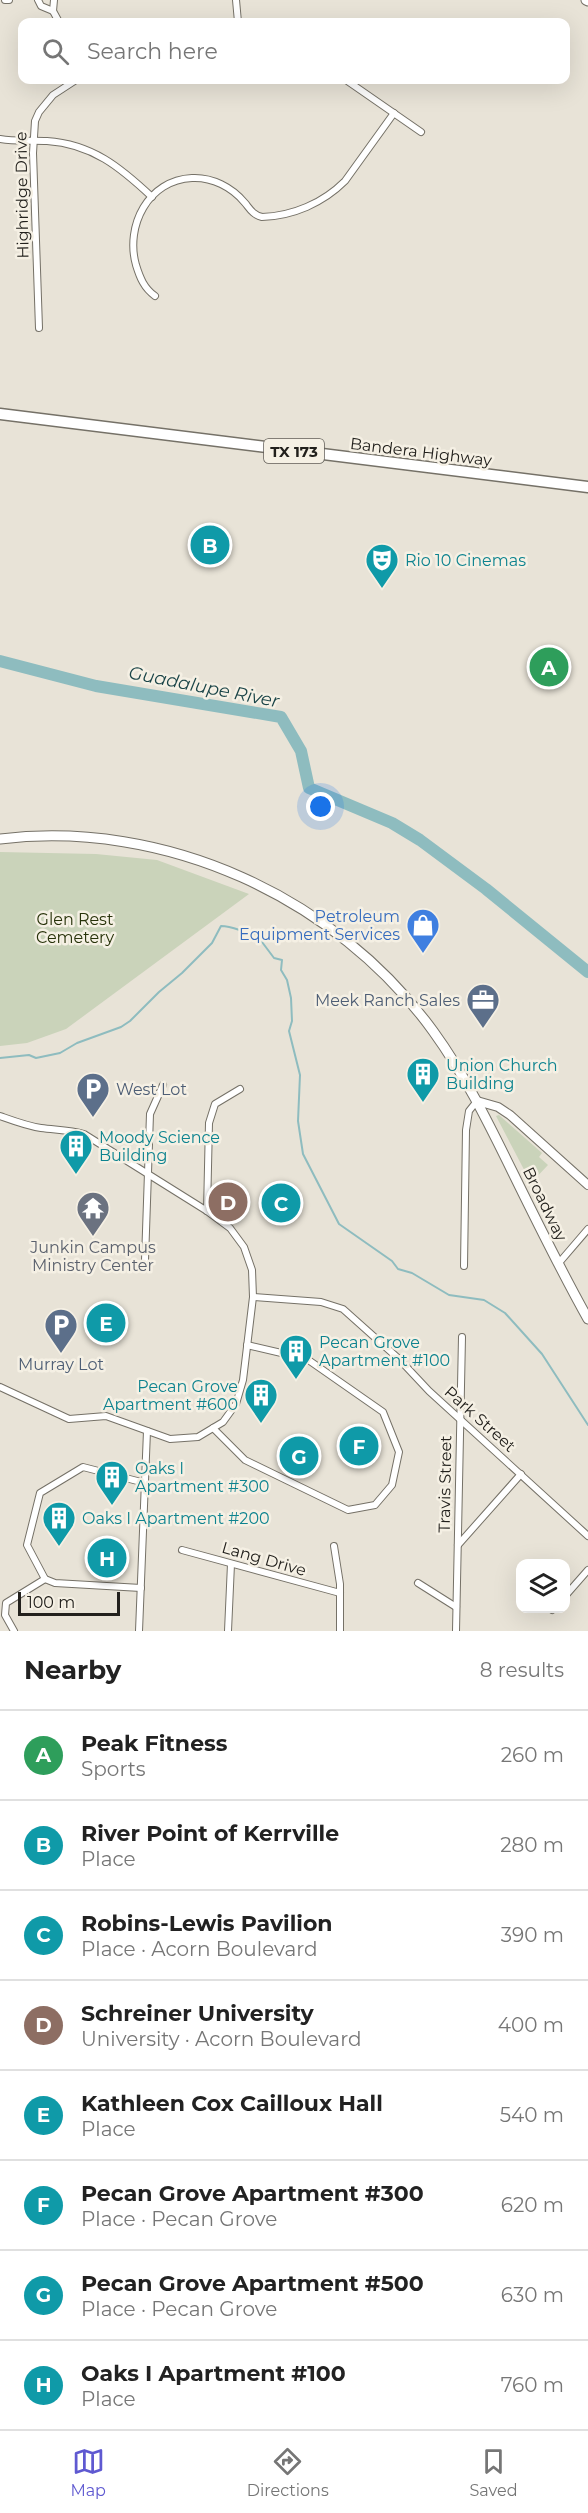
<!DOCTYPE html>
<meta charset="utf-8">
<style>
:root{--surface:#fff;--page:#f2f2f2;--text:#222;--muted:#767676;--line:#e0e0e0;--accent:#5f59d1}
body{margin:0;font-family:Montserrat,sans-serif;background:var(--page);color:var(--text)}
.controls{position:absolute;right:18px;bottom:18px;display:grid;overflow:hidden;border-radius:12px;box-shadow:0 6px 24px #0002}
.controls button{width:54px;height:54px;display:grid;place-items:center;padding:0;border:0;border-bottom:2px solid var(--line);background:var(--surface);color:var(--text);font:30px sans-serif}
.scale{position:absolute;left:18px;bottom:15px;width:102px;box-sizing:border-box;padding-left:6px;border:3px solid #22201c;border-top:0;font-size:16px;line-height:21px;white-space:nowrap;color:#22201c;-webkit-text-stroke:4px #f5f0e4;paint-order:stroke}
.you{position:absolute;left:321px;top:807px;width:21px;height:21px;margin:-15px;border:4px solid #fff;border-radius:50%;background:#1a73e8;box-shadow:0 0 0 9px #1a73e833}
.badge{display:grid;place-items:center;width:39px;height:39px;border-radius:50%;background:var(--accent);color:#fff;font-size:20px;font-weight:700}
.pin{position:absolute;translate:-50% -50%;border:3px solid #fff;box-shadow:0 2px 6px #0006}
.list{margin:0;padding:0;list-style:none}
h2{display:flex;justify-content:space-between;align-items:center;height:78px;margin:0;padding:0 24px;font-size:26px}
h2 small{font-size:20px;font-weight:400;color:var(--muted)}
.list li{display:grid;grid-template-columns:39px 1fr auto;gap:18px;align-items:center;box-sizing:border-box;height:90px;padding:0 24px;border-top:2px solid var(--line)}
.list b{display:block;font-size:22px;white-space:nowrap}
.list p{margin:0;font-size:20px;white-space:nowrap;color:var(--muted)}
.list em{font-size:20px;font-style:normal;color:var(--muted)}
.icon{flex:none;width:33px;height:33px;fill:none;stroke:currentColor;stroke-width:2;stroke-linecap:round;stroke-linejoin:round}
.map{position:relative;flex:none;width:588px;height:1631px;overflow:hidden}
.search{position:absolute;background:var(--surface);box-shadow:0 6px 24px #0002;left:18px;right:18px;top:18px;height:66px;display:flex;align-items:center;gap:15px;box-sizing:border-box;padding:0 21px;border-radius:12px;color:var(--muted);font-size:22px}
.sheet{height:798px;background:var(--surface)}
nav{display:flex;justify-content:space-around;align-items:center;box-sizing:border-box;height:84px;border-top:2px solid var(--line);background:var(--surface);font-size:16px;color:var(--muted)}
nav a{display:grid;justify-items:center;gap:3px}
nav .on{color:var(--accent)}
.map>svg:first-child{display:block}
.green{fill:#cad3ba}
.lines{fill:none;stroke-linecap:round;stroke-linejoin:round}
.stream{stroke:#8ebcbf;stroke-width:2}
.river{stroke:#8ebcbf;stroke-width:12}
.minor-casing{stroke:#757167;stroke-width:8}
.tertiary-casing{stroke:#757167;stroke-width:10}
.secondary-casing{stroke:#757167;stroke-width:11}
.primary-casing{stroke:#757167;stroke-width:13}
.minor{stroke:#fff;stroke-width:6}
.tertiary{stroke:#fff;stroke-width:8}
.secondary{stroke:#fff;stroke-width:9}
.primary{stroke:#fff;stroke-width:10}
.labels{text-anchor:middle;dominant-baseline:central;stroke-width:5;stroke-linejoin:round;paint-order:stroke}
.shield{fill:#f5f0e4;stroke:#615e58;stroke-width:1.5}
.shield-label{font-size:15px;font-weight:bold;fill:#22201c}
.street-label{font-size:16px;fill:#22201c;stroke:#f5f0e4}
.culture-label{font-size:16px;fill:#0d838f;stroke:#f5f0e4;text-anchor:start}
.shop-label{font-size:16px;fill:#366cbe;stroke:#f5f0e4;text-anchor:end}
.park-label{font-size:16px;fill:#273209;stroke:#f5f0e4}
.service-label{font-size:16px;fill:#4e5e75;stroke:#f5f0e4;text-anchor:end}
.worship-label{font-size:16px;fill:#5b616d;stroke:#f5f0e4}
.water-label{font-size:18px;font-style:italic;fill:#1a4447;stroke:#f5f0e4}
</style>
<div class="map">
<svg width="588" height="1631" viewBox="0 0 588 1631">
<rect width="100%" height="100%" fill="#e8e3d7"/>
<g class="green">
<polygon points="0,852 96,854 157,860 249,894 66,1029 27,1043 0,1046"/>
<polygon points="499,1115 542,1153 539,1157 548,1165 531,1183 496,1116"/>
</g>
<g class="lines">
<path class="stream" d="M 0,1058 L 29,1055 L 36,1058 L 60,1053 L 77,1043 L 121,1027 L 130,1021 L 159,992 L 182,973 L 212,943 L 221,926 C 234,926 243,933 256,934 L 274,958 L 282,960 L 281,970 L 287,980 L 291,998 L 292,1021 L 289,1031 L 300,1075 L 298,1121 L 303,1154 L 339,1224 L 392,1261 L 398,1269 L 412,1273 L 449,1295 L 484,1300 L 505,1313 L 542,1354 L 588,1425"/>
<polyline class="river" points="0,661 96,686 281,717 301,751 309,788 392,823 420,840 486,889 588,972"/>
<defs>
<g id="minor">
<polyline points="5,0 9,0"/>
<polyline points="38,0 41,6 53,11"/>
<polyline points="54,0 53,11 59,22"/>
<polyline points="236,0 238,22"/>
<polyline points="346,80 421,132"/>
<path d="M 0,139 C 16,142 31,140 47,141 C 92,144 120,167 152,197"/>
<path d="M 155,296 C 144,288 140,278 136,265 C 125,226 148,180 192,178 C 212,177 232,187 245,203 C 250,209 253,215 262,217 C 293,216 323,203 345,181 L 394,113"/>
<polyline points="39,328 33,153 35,121 39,112 53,95 76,80"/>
<path d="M 0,1116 C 14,1121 27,1126 41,1128 C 56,1130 70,1130 84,1134 L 207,1211 L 230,1228 L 244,1247 L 252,1270 L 253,1297 L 243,1380 L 236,1404 L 223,1422 L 198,1437 L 170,1439 L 106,1416 L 69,1419 L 0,1387"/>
<polyline points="207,1211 209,1123 215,1104 240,1089"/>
<polyline points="145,1260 150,1114 163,1085"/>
<polyline points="558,1264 588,1229"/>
<polyline points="464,1266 466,1130 469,1111 477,1101"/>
<polyline points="253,1297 321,1302 343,1309 399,1359 429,1391 588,1536"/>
<polyline points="213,1428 245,1460 348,1510 375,1505 392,1485 399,1452 383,1412 307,1359 247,1345"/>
<polyline points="458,1545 521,1474"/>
<polyline points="334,1546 340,1584 340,1631"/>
<polyline points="182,1550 340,1593"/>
<polyline points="45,1579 55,1583 141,1588"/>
<polyline points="418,1583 456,1607"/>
<polyline points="566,1595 588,1570"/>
<polyline points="552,1610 553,1608"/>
<polyline points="14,1631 5,1615 6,1603 45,1579 27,1545 40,1493 83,1467 145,1483"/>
<polyline points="139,1631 147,1431"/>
<polyline points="228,1631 231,1564"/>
<polyline points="456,1631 462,1337"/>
</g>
<polyline id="tertiary" points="477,1101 498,1107 510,1115 588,1185"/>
<g id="secondary">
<polyline points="586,0 588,1"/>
<path d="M 0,839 C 165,819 336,897 433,1031 C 465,1075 489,1124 513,1173 C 537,1222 561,1271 588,1319"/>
</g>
<polyline id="primary" points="0,414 588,487"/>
</defs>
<use href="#minor" class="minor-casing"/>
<use href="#tertiary" class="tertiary-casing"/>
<use href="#secondary" class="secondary-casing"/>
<use href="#primary" class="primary-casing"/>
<use href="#minor" class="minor"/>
<use href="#tertiary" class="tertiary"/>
<use href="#secondary" class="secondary"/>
<use href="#primary" class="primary"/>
</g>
<defs>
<symbol id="theatre-pin" viewBox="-11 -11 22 30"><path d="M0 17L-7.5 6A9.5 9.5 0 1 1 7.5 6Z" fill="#0f9aa8" stroke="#f5f0e4"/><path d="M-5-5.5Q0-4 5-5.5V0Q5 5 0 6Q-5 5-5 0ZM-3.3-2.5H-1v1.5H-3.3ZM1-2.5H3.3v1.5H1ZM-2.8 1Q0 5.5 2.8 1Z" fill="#fff"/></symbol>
<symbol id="shop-pin" viewBox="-11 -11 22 30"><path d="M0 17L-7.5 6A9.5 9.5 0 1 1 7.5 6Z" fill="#3f7fe0" stroke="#f5f0e4"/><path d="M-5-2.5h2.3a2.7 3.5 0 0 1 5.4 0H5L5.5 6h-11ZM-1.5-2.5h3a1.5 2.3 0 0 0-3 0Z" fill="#fff"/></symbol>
<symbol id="office-pin" viewBox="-11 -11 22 30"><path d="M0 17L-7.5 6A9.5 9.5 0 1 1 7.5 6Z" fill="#5c6f8a" stroke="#f5f0e4"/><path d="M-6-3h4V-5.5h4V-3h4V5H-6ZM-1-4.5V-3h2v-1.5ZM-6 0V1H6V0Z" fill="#fff"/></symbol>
<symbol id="building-pin" viewBox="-11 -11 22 30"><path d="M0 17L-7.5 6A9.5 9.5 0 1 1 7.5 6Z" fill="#0f9aa8" stroke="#f5f0e4"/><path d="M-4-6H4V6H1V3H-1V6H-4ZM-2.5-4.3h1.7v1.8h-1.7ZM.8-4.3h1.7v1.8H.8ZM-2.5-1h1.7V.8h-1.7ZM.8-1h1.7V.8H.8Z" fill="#fff"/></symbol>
<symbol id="parking-pin" viewBox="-11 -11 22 30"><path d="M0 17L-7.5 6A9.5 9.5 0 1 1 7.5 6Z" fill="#5c6f8a" stroke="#f5f0e4"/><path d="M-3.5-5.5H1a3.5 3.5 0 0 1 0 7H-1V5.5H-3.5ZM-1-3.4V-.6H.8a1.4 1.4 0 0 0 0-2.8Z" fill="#fff"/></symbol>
<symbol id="temple-pin" viewBox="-11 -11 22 30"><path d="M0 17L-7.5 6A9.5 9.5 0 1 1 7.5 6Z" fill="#6b7280" stroke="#f5f0e4"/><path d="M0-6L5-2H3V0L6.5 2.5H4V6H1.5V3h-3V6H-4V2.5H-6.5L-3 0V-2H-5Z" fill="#fff"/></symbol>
</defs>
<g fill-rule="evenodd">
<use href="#theatre-pin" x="363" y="541" width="38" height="52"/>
<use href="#shop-pin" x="404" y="906" width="38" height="52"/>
<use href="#office-pin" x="464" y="981" width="38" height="52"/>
<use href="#building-pin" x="404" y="1055" width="38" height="52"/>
<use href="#parking-pin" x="74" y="1070" width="38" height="52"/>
<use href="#building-pin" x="57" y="1127" width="38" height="52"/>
<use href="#temple-pin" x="74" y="1189" width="38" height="52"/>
<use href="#parking-pin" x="42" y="1306" width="38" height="52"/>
<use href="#building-pin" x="277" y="1332" width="38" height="52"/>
<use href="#building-pin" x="242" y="1376" width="38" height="52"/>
<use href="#building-pin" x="93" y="1458" width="38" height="52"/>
<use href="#building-pin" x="40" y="1499" width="38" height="52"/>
</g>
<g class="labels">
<rect class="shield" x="264" y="439" width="60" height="24" rx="4.5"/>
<g class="shield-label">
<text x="294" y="451">TX 173</text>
</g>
<g class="street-label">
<text transform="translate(22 195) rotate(-91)">Highridge Drive</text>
<text transform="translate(421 452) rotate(7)">Bandera Highway</text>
<text transform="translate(545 1204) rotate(64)">Broadway</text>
<text transform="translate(480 1419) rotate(42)">Park Street</text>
<text transform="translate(445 1484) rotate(-89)">Travis Street</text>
<text transform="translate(264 1559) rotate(16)">Lang Drive</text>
</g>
<g class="culture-label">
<text x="405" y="560">Rio 10 Cinemas</text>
<text x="446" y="1065">Union Church<tspan x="446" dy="18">Building</tspan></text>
<text x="99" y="1137">Moody Science<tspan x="99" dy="18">Building</tspan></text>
<text x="319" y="1342">Pecan Grove<tspan x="319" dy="18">Apartment #100</tspan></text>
<text x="238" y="1386" text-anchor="end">Pecan Grove<tspan x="238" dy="18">Apartment #600</tspan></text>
<text x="135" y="1468">Oaks I<tspan x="135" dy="18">Apartment #300</tspan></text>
<text x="82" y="1518">Oaks I Apartment #200</text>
</g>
<g class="shop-label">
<text x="400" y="916">Petroleum<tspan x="400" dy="18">Equipment Services</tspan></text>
</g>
<g class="park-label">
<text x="75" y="919">Glen Rest<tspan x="75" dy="18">Cemetery</tspan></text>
</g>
<g class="service-label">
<text x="460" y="1000">Meek Ranch Sales</text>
<text x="116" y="1089" text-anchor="start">West Lot</text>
<text x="61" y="1364" text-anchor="middle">Murray Lot</text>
</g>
<g class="worship-label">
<text x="93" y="1247">Junkin Campus<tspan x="93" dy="18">Ministry Center</tspan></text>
</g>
<g class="water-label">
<text transform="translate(204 687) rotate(11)">Guadalupe River</text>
</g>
</g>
</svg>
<div class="controls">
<button><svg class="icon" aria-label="layers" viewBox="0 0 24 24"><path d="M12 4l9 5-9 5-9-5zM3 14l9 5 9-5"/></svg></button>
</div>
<div class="scale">100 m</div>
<div class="you"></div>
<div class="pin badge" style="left:549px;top:667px;background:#2e9e5b">A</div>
<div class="pin badge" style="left:210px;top:545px;background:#0f9aa8">B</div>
<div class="pin badge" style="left:281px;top:1203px;background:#0f9aa8">C</div>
<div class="pin badge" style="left:228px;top:1202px;background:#8d6e63">D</div>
<div class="pin badge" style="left:106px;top:1323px;background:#0f9aa8">E</div>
<div class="pin badge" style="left:359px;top:1446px;background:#0f9aa8">F</div>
<div class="pin badge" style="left:299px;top:1456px;background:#0f9aa8">G</div>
<div class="pin badge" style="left:107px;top:1558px;background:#0f9aa8">H</div>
<div class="search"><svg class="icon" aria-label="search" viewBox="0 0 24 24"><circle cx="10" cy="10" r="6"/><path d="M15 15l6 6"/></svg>Search here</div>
</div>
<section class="sheet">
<h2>Nearby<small>8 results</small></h2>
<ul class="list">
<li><span class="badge" style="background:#2e9e5b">A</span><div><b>Peak Fitness</b><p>Sports</p></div><em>260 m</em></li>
<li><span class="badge" style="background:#0f9aa8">B</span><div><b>River Point of Kerrville</b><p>Place</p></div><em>280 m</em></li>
<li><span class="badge" style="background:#0f9aa8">C</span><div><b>Robins-Lewis Pavilion</b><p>Place · Acorn Boulevard</p></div><em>390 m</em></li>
<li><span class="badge" style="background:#8d6e63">D</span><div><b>Schreiner University</b><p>University · Acorn Boulevard</p></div><em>400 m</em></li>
<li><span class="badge" style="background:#0f9aa8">E</span><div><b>Kathleen Cox Cailloux Hall</b><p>Place</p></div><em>540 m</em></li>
<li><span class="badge" style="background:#0f9aa8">F</span><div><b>Pecan Grove Apartment #300</b><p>Place · Pecan Grove</p></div><em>620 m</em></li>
<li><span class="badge" style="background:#0f9aa8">G</span><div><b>Pecan Grove Apartment #500</b><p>Place · Pecan Grove</p></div><em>630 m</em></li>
<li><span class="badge" style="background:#0f9aa8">H</span><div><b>Oaks I Apartment #100</b><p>Place</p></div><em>760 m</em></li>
</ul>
</section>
<nav>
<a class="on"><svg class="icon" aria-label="map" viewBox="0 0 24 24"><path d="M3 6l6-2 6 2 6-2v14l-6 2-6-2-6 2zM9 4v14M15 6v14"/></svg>Map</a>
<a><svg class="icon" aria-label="directions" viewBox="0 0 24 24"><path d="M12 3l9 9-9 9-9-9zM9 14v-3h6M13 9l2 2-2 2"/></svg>Directions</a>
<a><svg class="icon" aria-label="saved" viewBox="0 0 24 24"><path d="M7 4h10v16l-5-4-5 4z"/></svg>Saved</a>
</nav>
